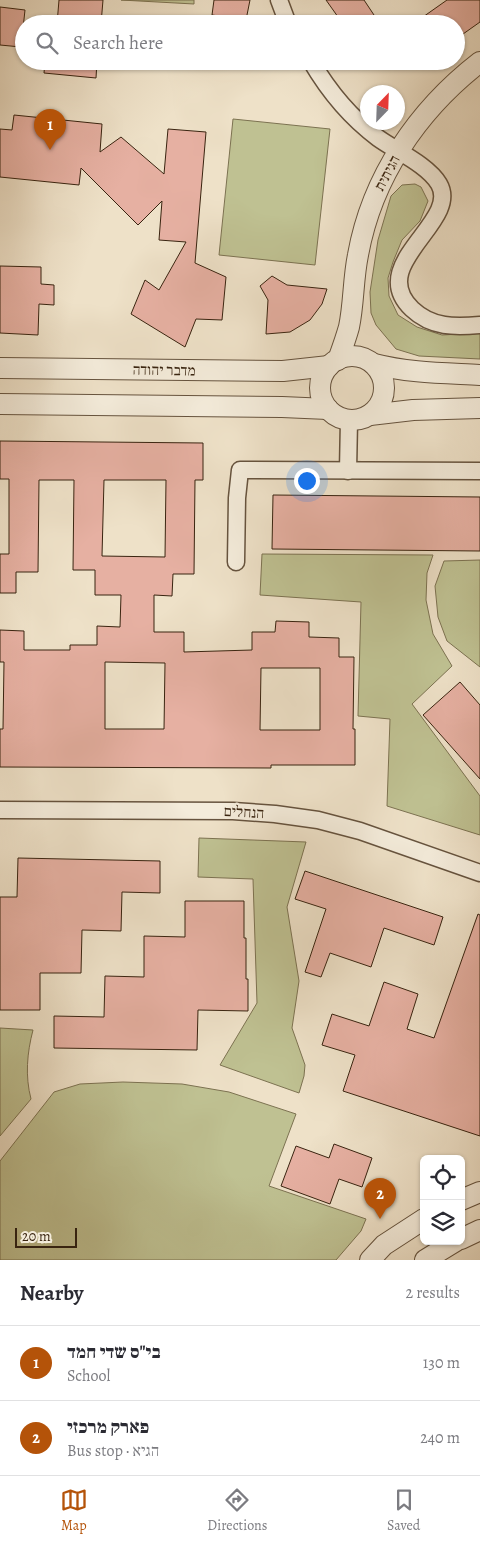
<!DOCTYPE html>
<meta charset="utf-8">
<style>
:root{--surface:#fff;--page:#f2f2f3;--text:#2b2b33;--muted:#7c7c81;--line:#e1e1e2;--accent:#b45309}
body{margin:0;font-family:Alegreya,"Frank Ruhl Libre",serif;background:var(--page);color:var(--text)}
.controls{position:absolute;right:15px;bottom:15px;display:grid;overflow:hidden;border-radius:8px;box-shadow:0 1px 4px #0004}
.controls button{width:45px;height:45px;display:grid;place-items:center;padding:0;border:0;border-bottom:1px solid var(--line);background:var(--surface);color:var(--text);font:25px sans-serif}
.compass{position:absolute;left:360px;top:85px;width:45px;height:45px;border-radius:50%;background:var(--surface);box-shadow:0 1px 4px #0004;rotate:23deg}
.scale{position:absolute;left:15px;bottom:12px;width:62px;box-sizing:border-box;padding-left:5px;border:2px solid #392410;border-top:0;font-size:14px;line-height:18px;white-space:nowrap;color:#392410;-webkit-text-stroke:4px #f4ecdb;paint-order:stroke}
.you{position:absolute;left:306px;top:480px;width:18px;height:18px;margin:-12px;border:4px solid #fff;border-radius:50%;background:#1a73e8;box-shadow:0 0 0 8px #1a73e833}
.badge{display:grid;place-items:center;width:32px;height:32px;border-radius:50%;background:var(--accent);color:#fff;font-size:16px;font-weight:700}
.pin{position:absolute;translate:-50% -41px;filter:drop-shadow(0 1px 2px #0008)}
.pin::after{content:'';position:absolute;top:26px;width:18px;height:15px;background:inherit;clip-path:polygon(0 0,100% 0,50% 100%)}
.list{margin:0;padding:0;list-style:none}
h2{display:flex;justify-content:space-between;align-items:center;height:65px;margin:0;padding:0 20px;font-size:21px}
h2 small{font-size:16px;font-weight:400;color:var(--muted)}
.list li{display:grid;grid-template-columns:32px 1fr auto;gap:15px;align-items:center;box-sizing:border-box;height:75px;padding:0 20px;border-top:1px solid var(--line)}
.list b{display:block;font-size:19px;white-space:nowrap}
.list p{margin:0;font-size:16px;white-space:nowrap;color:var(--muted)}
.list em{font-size:16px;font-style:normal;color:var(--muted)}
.icon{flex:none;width:28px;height:28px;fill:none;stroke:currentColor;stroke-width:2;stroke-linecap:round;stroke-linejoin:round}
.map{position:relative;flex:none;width:480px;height:1260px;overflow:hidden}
.search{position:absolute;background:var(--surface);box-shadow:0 1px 4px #0004;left:15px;right:15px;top:15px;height:55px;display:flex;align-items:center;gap:12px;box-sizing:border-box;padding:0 18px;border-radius:28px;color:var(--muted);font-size:19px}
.sheet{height:215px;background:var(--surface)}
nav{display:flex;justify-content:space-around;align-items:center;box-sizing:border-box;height:70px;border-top:1px solid var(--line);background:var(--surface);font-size:14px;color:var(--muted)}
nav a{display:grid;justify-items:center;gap:2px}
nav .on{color:var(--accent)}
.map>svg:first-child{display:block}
.green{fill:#bfc192;stroke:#7c7251}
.building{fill:#e6b0a2;stroke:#392410;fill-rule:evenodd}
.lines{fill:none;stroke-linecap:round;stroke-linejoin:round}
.minor-casing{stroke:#66533e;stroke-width:19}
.tertiary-casing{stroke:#66533e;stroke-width:22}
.minor{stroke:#f4ecdb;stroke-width:16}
.tertiary{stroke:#f4ecdb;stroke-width:20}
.labels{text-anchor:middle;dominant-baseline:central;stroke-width:4;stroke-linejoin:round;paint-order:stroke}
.street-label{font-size:15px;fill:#392410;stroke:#f4ecdb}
</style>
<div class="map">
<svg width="480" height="1260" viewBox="0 0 480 1260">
<rect width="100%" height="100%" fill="#eee1c8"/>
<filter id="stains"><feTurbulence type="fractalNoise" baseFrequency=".004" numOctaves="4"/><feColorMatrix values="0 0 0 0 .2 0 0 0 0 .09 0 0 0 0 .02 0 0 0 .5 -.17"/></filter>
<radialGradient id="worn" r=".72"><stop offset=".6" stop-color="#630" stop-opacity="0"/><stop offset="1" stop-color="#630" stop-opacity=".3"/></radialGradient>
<g class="green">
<polygon points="121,0 194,0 194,4"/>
<polygon points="233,119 330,129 315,265 219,255"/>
<polygon points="415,184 421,187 428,201 420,221 402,240 393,262 388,278 389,296 398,315 417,327 442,335 480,333 480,359 419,356 396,349 376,325 371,313 370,292 378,240 391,196 402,185"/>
<polygon points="262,554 433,555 427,573 426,600 433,634 452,666 412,704 480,796 480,835 387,806 390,719 358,716 361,602 260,595"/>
<polygon points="480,560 480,667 447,641 438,617 435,586 444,561"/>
<polygon points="199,838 306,842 287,907 299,981 292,1028 305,1065 304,1076 299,1093 220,1065 257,1003 253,879 198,877"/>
<path d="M 0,1028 L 33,1030 C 27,1053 25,1076 31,1099 L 0,1136 Z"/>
<polygon points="123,1082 182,1084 229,1092 296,1114 269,1186 366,1219 361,1231 336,1260 0,1260 0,1161 54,1092 80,1084"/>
</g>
<g class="building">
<polygon points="59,0 103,0 101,24 57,24"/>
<polygon points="214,0 250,0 246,20 212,15"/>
<polygon points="326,0 364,0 380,24 343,24"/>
<polygon points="447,0 480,0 480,22 456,39 456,24 413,24"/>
<polygon points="0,7 25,10 21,47 0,45"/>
<polygon points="45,61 97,61 96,78 44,73"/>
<polygon points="14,115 102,124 100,152 121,137 164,174 168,129 206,132 195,263 226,277 222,320 196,319 185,347 131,314 145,280 159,290 186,242 159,240 162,201 138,225 81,168 79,185 0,177 0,129 12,130"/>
<polygon points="0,266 41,267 41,284 54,285 54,305 39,304 38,335 0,333"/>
<polygon points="272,276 287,285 327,289 322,304 310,320 290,332 266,334 268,300 260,286"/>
<path d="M 0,441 L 203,443 L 203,480 L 195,480 L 194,574 L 173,574 L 172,596 L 154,595 L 154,632 L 184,632 L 184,652 L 252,650 L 252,632 L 275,632 L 276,621 L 309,622 L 309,637 L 339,638 L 339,657 L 354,657 L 353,729 L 355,729 L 355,765 L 271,765 L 271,768 L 0,767 L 0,729 L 3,729 L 4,662 L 0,662 L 0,630 L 24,631 L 24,650 L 70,650 L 70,645 L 97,645 L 97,626 L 120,627 L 121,595 L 95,595 L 95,570 L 73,570 L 74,480 L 39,480 L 38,572 L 16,572 L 16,593 L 0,593 L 0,554 L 9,554 L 9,479 L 0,479 ZM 104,480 L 166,480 L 165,557 L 102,556 ZM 105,662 L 165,663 L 164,729 L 105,729 ZM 261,668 L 320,668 L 320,730 L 260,730 Z"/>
<polygon points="273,495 480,497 480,551 272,549"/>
<polygon points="460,682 480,705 480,779 423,715"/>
<polygon points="18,858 160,861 160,893 122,892 121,931 82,930 81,973 40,973 40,1010 0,1010 0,897 17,897"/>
<polygon points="305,871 443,917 434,945 384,928 371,967 330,953 321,977 305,972 326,909 295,899"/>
<polygon points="185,901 244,901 244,938 246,938 246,979 248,979 248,1011 198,1010 197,1050 54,1048 54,1016 104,1017 105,976 144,977 144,936 185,937"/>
<polygon points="478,914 480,915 480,1136 343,1091 355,1055 322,1045 332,1014 369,1026 384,982 418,994 407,1029 434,1038"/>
<polygon points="334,1144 372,1158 362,1187 339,1179 330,1204 281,1186 296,1146 329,1158"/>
</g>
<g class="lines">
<defs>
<g id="minor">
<polyline points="279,0 288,24"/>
<path d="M 311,61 C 328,90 351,118 378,138 C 396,151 428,165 439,184 C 461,222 365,264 412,309 C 432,328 455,327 480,325"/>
<polyline points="348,471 349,420"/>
<polyline points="236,562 237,498 240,470 480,471"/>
<polyline points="0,810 233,811 275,814 318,820 360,831 480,873"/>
</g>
<g id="tertiary">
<circle cx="352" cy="388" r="32"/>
<path d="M 338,360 C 342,349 346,338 349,327 C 354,303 353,279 358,255 C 372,177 418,110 480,62"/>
<path d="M 374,364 C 409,373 444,373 480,375"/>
<polyline points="0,368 283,371 329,366"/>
<polyline points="0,404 282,407 328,409"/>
<polyline points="370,415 413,410 480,408"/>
<polyline points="461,1200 480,1192"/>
<polyline points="461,1239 480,1230"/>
<polyline points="370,1260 384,1245 424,1219"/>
<polyline points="425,1260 456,1241"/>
</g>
</defs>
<use href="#minor" class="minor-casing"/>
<use href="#tertiary" class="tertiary-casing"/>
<use href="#minor" class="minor"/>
<use href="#tertiary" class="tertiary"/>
</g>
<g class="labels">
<g class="street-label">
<text transform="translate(387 173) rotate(-62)">הגיתית</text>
<text transform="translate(164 370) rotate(1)">מדבר יהודה</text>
<text transform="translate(244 812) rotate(3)">הנחלים</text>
</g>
</g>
<rect width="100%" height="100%" filter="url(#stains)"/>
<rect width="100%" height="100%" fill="url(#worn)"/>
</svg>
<div class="controls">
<button><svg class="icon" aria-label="locate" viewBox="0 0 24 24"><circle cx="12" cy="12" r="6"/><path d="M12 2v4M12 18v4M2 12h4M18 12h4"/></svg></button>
<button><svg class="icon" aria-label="layers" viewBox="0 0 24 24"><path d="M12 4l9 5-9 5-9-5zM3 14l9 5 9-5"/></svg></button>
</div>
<svg class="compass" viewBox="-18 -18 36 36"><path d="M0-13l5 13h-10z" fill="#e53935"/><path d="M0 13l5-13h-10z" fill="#7c7c81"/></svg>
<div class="scale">20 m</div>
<div class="you"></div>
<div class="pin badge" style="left:50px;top:150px">1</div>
<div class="pin badge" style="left:380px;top:1219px">2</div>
<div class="search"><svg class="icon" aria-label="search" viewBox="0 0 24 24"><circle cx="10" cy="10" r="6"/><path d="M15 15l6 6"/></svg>Search here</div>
</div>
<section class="sheet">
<h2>Nearby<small>2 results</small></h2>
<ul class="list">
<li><span class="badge">1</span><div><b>בי&quot;ס שדי חמד</b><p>School</p></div><em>130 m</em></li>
<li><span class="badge">2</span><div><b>פארק מרכזי</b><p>Bus stop · הגיא</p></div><em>240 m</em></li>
</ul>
</section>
<nav>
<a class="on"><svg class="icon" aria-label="map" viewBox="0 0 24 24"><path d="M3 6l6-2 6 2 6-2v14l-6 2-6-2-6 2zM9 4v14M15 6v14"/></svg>Map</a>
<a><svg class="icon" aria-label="directions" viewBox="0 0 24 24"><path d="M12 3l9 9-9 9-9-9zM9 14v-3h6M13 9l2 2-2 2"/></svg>Directions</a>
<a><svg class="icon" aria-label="saved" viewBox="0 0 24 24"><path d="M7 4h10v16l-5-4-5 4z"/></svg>Saved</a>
</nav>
